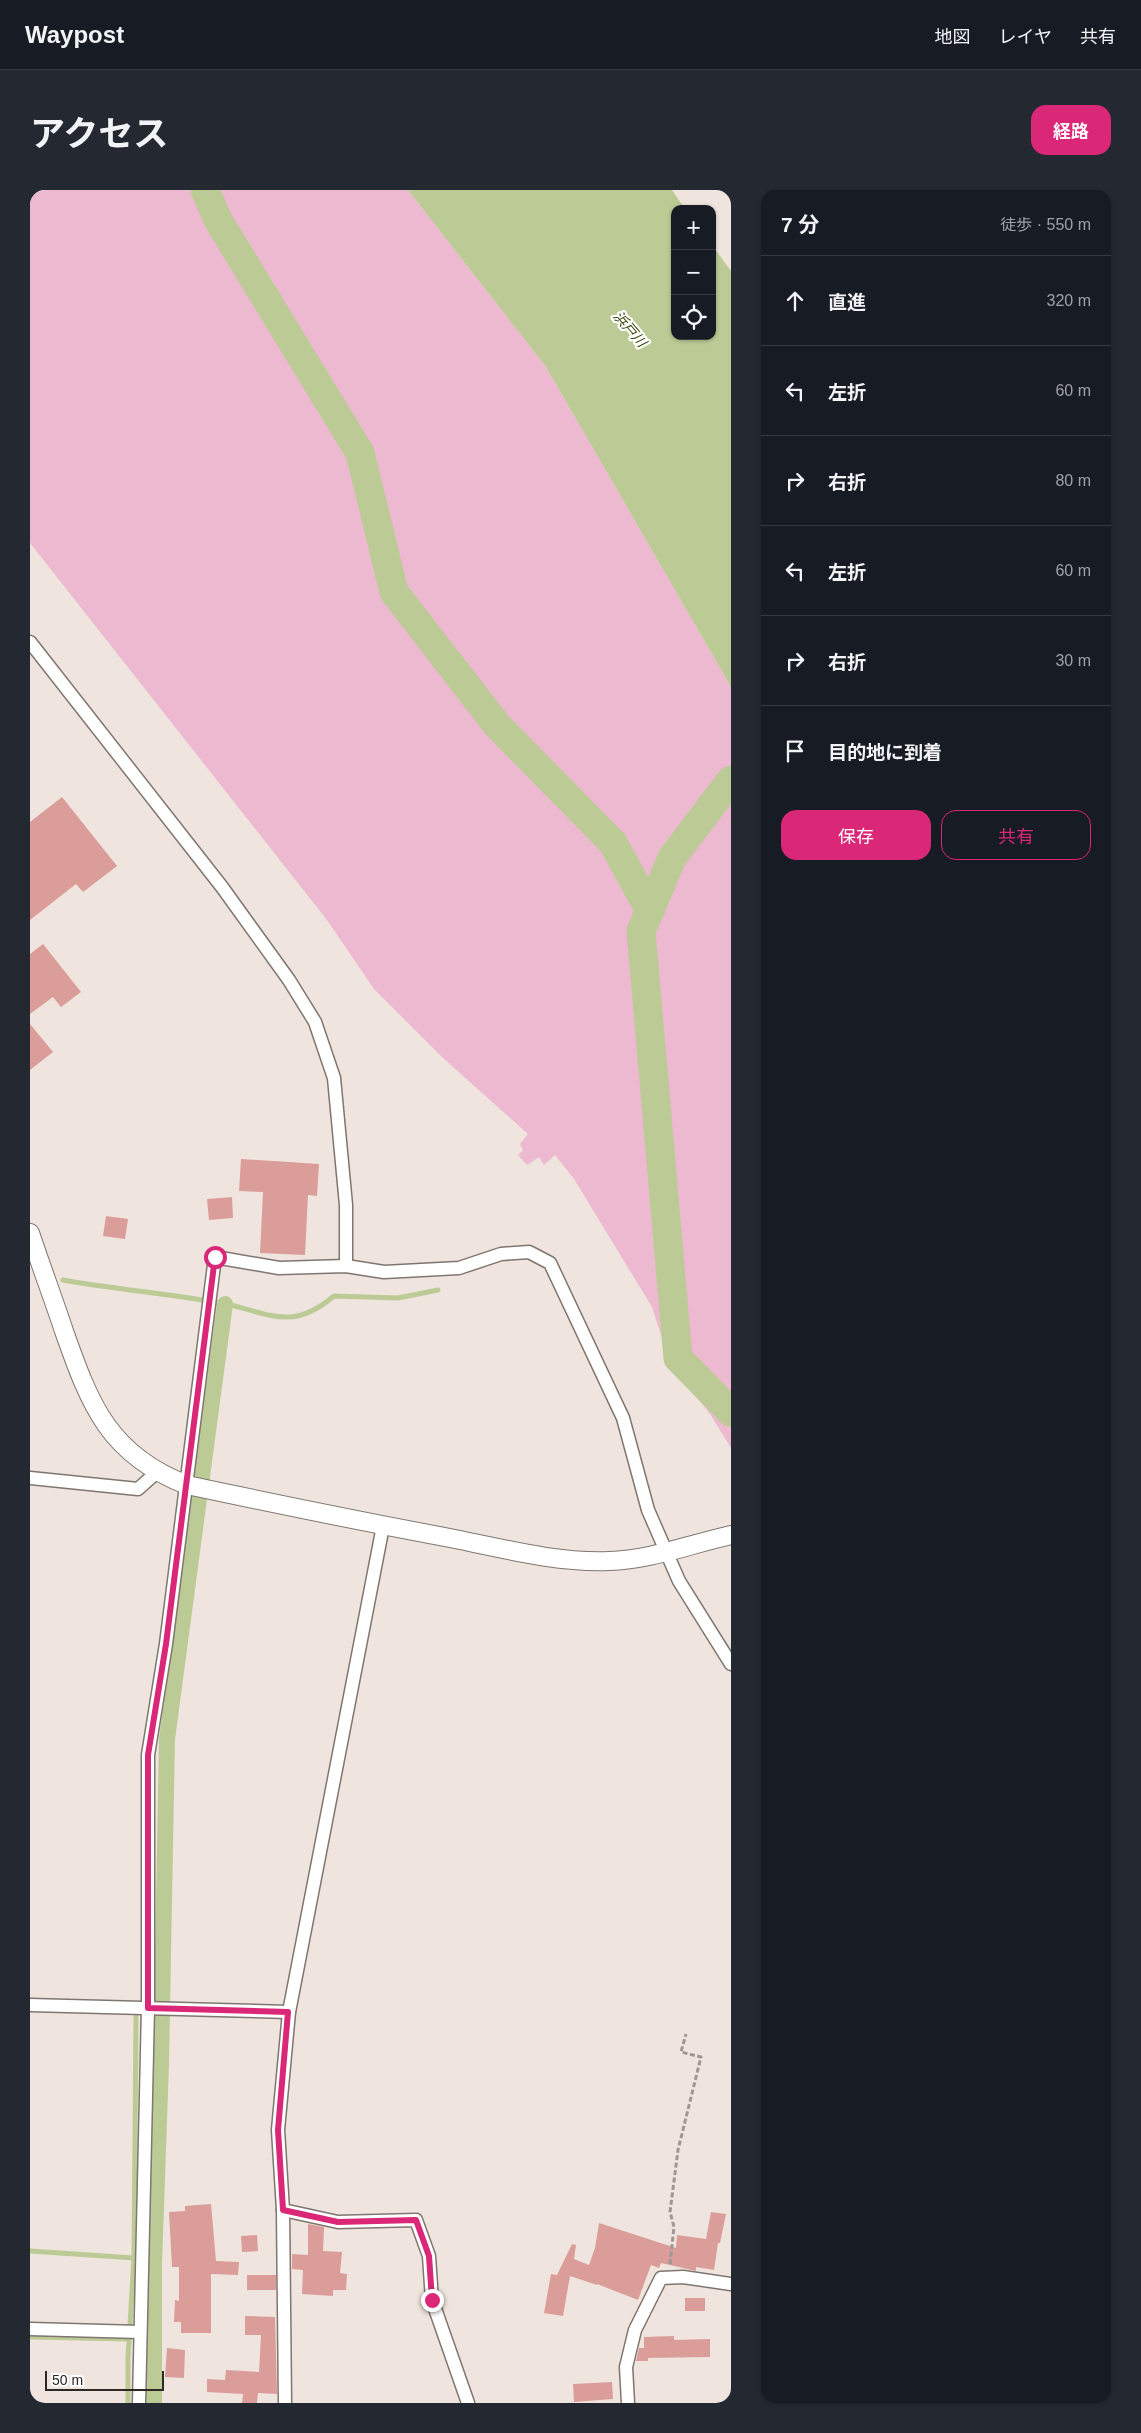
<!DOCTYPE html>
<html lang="ja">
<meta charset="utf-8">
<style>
:root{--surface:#171b24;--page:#242831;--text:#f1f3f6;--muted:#9ea1a6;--line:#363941;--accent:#db2777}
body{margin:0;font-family:Helvetica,"Noto Sans JP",sans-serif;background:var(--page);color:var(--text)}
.controls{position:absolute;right:15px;top:15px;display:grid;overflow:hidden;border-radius:10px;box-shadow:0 1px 4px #0004}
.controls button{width:45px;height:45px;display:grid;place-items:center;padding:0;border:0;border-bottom:1px solid var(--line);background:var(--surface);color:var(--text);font:25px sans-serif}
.scale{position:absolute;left:15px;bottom:12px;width:119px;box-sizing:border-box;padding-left:5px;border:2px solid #2c2826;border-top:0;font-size:14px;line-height:18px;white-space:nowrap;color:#2c2826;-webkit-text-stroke:4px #fff;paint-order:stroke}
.stop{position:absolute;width:15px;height:15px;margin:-11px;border:4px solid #db2777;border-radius:50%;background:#fff}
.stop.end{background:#db2777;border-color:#fff;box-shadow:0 1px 5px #0008}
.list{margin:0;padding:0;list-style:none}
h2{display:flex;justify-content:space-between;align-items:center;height:65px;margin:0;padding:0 20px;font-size:21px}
h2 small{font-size:16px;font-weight:400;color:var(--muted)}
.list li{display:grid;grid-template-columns:32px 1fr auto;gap:15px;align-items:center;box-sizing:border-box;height:90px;padding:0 20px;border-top:1px solid var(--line)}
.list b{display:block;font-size:19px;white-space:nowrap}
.list em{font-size:16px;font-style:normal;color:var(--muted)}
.actions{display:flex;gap:10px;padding:15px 20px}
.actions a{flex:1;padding:11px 0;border:1px solid var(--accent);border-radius:15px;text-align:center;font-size:18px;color:var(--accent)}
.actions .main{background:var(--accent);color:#fff}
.icon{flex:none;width:28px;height:28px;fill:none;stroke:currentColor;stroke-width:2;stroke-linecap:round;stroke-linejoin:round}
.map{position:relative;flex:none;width:701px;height:2213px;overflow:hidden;border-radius:15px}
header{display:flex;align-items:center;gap:30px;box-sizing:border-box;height:70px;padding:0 25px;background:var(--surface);border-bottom:1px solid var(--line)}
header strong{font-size:24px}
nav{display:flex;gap:28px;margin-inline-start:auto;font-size:18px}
.intro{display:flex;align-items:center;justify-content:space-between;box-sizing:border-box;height:120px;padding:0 30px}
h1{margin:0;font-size:35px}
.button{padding:12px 22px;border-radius:15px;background:var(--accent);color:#fff;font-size:18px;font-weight:700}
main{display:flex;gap:30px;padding:0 30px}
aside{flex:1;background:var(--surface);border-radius:15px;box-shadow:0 1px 4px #0004}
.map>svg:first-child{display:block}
.green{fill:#edb9d0}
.water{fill:#bccb95}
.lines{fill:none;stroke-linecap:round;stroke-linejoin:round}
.stream{stroke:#bccb95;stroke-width:5}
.canal{stroke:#bccb95;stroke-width:16}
.river{stroke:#bccb95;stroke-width:29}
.building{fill:#da9d99}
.street-casing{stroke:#7f7670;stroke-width:15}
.secondary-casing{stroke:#7f7670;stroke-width:20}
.path{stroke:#9f9793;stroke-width:3;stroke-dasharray:5 2.5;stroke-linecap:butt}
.street{stroke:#fff;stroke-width:12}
.secondary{stroke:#fff;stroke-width:18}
.route{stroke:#db2777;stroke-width:6}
.labels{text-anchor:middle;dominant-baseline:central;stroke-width:4.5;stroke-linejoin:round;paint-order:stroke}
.water-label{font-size:14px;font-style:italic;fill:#3a4709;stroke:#fff}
</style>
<header>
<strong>Waypost</strong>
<nav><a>地図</a><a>レイヤ</a><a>共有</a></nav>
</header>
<div class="intro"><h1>アクセス</h1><a class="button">経路</a></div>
<main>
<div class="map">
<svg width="701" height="2213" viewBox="0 0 701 2213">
<rect width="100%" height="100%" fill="#efe5de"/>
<polygon class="green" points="0,0 378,0 516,177 701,497 701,1258 680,1224 640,1173 622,1117 544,989 525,965 514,975 509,967 497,975 488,965 493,960 490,954 498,944 413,868 344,799 297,730 0,353"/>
<polygon class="water" points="378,0 642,0 655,19 645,19 645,146 682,146 682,55 701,81 701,497 516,177"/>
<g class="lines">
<g class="stream">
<path d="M 33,1090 C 88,1100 145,1104 200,1115 C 220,1119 239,1128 260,1127 C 277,1126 292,1116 304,1106 L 368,1108 L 408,1100"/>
<polyline points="0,2061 104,2068"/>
<polyline points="0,2147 99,2149"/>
<polyline points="98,2213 98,2168 104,2068 106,1827"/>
</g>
<polyline class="canal" points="124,2213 124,2074 131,1874 137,1549 195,1114"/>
<g class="river">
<polyline points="175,0 188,30 330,263 364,402 467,535 583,653 620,721"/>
<polyline points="701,590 642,668 611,741 648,1168 701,1222"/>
</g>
</g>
<g class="building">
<polygon points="32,607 87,676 53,702 46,694 0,730 0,632"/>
<polygon points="13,754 51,802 31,817 23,807 0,824 0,764"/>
<polygon points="0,834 23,862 0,880"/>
<polygon points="211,969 289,974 287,1006 278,1005 275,1065 230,1063 233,1002 209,1001"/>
<polygon points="202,1007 203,1028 179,1030 177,1009"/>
<polygon points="76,1026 98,1029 95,1049 73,1046"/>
<polygon points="181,2014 186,2071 209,2072 208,2085 181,2084 181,2143 151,2143 151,2132 144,2132 145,2110 149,2111 149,2077 142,2077 139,2022 155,2021 155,2016"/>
<polygon points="681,2022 696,2024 690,2053 688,2053 684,2080 666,2077 666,2081 631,2073 629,2078 621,2075 608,2110 567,2094 567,2095 540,2086 533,2126 514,2123 521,2084 527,2085 542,2054 546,2055 544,2069 559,2075 565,2058 569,2033 646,2058 647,2045 676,2049"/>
<polygon points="278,2034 294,2037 293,2061 312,2062 310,2083 317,2084 316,2100 303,2100 303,2106 272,2104 273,2080 262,2079 262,2064 278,2065"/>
<polygon points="227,2045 228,2061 212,2062 211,2046"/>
<rect x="217" y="2085" width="29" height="15"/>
<rect x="655" y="2108" width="20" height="13"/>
<polygon points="215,2126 245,2127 247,2204 228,2203 227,2213 212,2213 213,2204 177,2202 177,2189 195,2190 196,2180 229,2182 231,2145 215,2145"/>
<polygon points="644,2146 644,2150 680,2149 680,2167 618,2168 618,2171 606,2171 609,2158 614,2158 614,2147"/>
<polygon points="137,2158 155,2160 154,2188 135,2187"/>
<polygon points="582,2192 583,2209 544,2212 543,2194"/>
</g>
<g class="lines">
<defs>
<g id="street">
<polyline points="0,452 192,697 259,790 285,832 304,888 316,1015 316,1076"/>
<polyline points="0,1288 108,1299 127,1282"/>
<polyline points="0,1815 259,1822"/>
<polyline points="253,2020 308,2032 386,2030 399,2066 402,2110 438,2213"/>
<polyline points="0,2139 110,2142"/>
<polyline points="109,2213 118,1818 118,1565 136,1454 185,1067 249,1078 316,1076 354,1082 429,1078 471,1064 499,1062 520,1073 593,1228 618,1320 649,1391 701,1474"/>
<polyline points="255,2213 253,2020 248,1940 259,1822 353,1336"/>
<polyline points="598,2213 596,2177 605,2140 631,2088 653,2087 701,2094"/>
</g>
<path id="secondary" d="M 0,1043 C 11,1076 23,1108 34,1141 C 60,1215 79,1265 157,1295 C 246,1314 335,1332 425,1349 C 475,1359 527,1373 579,1371 C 620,1370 661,1354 701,1345"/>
</defs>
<use href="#street" class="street-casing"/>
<use href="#secondary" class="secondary-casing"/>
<polyline class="path" points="640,2074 644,2037 640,2022 648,1960 671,1867 651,1862 656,1844"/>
<use href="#street" class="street"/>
<use href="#secondary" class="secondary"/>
</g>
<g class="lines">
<polyline class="route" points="185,1067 136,1454 118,1565 118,1818 258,1822 248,1940 253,2020 308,2032 386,2030 399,2066 402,2110"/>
</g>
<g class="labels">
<g class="water-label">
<text transform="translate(600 139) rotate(49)">浜戸川</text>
</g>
</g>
</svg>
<div class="controls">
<button>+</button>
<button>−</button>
<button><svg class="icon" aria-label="locate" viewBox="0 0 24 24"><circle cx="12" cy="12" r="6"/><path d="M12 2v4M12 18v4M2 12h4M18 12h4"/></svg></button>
</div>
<div class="scale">50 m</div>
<div class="stop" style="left:185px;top:1067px"></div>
<div class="stop end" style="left:402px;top:2110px"></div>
</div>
<aside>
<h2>7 分<small>徒歩 · 550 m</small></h2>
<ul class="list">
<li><svg class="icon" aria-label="ahead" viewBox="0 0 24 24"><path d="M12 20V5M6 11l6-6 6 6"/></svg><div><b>直進</b></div><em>320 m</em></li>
<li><svg class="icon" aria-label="left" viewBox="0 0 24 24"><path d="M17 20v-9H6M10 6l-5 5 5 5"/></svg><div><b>左折</b></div><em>60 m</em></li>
<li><svg class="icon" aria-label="right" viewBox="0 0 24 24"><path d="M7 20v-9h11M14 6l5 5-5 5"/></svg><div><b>右折</b></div><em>80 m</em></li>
<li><svg class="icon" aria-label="left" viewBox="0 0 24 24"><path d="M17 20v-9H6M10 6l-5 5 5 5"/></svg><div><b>左折</b></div><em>60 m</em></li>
<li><svg class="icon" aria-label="right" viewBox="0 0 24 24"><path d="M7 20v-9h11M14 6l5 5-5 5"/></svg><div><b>右折</b></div><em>30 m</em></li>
<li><svg class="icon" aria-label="arrive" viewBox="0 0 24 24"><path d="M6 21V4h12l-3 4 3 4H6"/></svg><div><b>目的地に到着</b></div></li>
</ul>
<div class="actions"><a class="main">保存</a><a>共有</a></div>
</aside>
</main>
